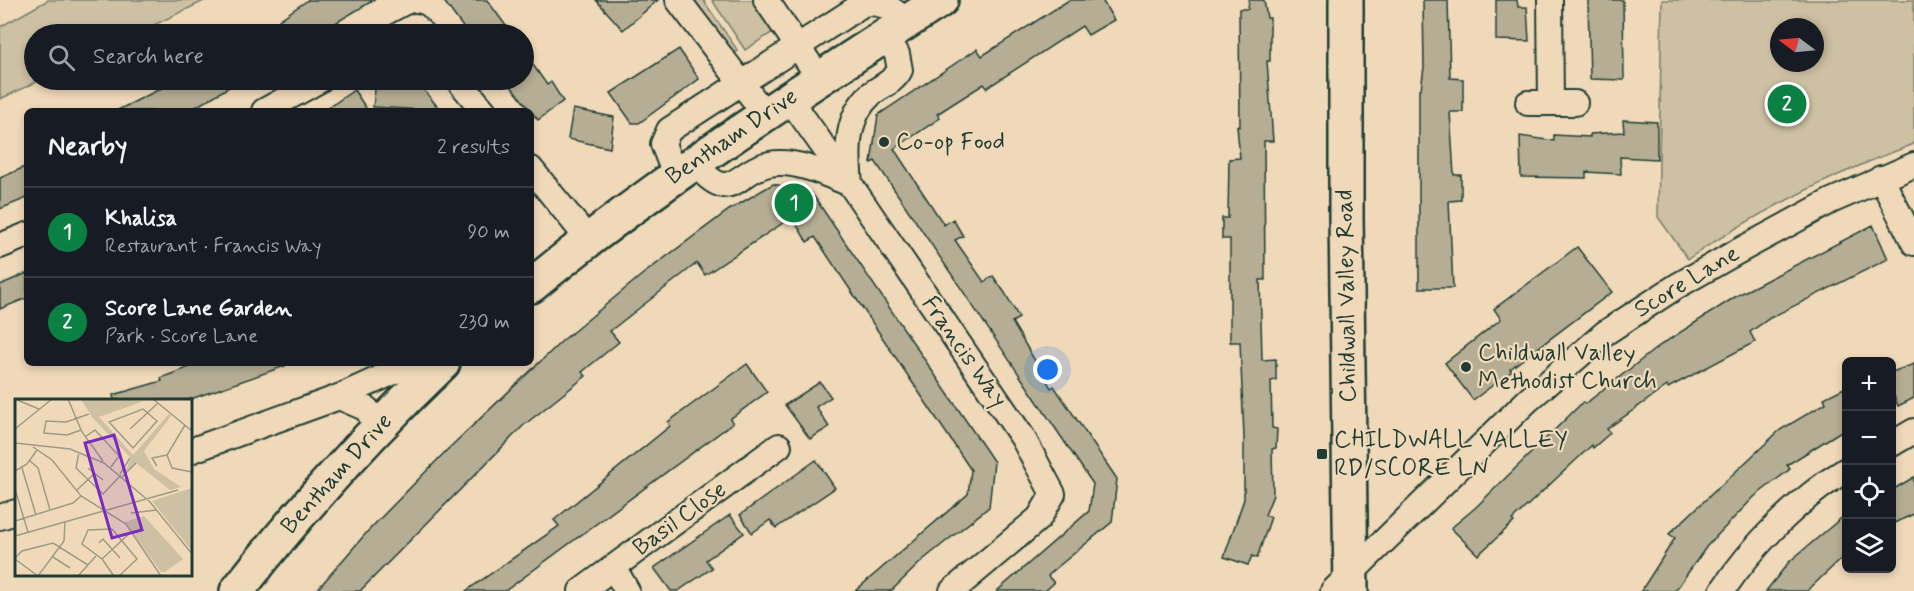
<!DOCTYPE html>
<meta charset="utf-8">
<style>
:root{--surface:#171b24;--page:#242831;--text:#f1f3f6;--muted:#9ea1a6;--line:#363941;--accent:#0b8043}
body{margin:0;font-family:Mynerve,sans-serif;background:var(--page);color:var(--text)}
.controls{position:absolute;right:18px;bottom:18px;display:grid;overflow:hidden;border-radius:9px;box-shadow:0 3px 9px #0003}
.controls button{width:54px;height:54px;display:grid;place-items:center;padding:0;border:0;border-bottom:2px solid var(--line);background:var(--surface);color:var(--text);font:30px sans-serif}
.compass{position:absolute;left:1770px;top:18px;width:54px;height:54px;border-radius:50%;background:var(--surface);box-shadow:0 3px 9px #0003;rotate:286deg}
.you{position:absolute;left:1048px;top:370px;width:21px;height:21px;margin:-15px;border:4px solid #fff;border-radius:50%;background:#1a73e8;box-shadow:0 0 0 9px #1a73e833}
.badge{display:grid;place-items:center;width:39px;height:39px;border-radius:50%;background:var(--accent);color:#fff;font-size:20px;font-weight:700}
.pin{position:absolute;translate:-50% -50%;border:3px solid #fff;box-shadow:0 2px 6px #0006}
.list{margin:0;padding:0;list-style:none}
h2{display:flex;justify-content:space-between;align-items:center;height:78px;margin:0;padding:0 24px;font-size:26px}
h2 small{font-size:20px;font-weight:400;color:var(--muted)}
.list li{display:grid;grid-template-columns:39px 1fr auto;gap:18px;align-items:center;box-sizing:border-box;height:90px;padding:0 24px;border-top:2px solid var(--line)}
.list b{display:block;font-size:22px;white-space:nowrap}
.list p{margin:0;font-size:20px;white-space:nowrap;color:var(--muted)}
.list em{font-size:20px;font-style:normal;color:var(--muted)}
.icon{flex:none;width:33px;height:33px;fill:none;stroke:currentColor;stroke-width:2;stroke-linecap:round;stroke-linejoin:round}
.map{position:relative;flex:none;width:1914px;height:591px;overflow:hidden}
.search{position:absolute;background:var(--surface);box-shadow:0 3px 9px #0003;left:24px;top:24px;width:510px;height:66px;display:flex;align-items:center;gap:15px;box-sizing:border-box;padding:0 21px;border-radius:33px;color:var(--muted);font-size:22px}
.panel{position:absolute;background:var(--surface);box-shadow:0 3px 9px #0003;left:24px;top:108px;width:510px;height:258px;border-radius:9px}
.map>svg:first-child{display:block}
.green{fill:#cec0a3;stroke:#767e6c;stroke-width:1.5;fill-rule:evenodd}
.building{fill:#b5ae94;stroke:#1f3d34;stroke-width:1.5}
.lines{fill:none;stroke-linecap:round;stroke-linejoin:round}
.street-casing{stroke:#1f3d34;stroke-width:28}
.secondary-casing{stroke:#1f3d34;stroke-width:38}
.street{stroke:#f0d9b9;stroke-width:24}
.secondary{stroke:#f0d9b9;stroke-width:33}
.poi-dot{fill:#1f3d34;stroke:#f0d9b9;stroke-width:2}
.labels{text-anchor:middle;dominant-baseline:central;stroke-width:4.5;stroke-linejoin:round;paint-order:stroke}
.street-label{font-size:24px;fill:#1f3d34;stroke:#f0d9b9}
.poi-label{font-size:24px;fill:#1f3d34;stroke:#f0d9b9;text-anchor:start}
.inset-road{fill:none;stroke:#9c9b84;stroke-width:1.5}
.view{fill:#7b2cbf;fill-opacity:0.15;stroke:#7b2cbf;stroke-width:3}
.inset-edge{fill:none;stroke:#1f3d34;stroke-width:3}
</style>
<div class="map">
<svg width="1914" height="591" viewBox="0 0 1914 591">
<rect width="100%" height="100%" fill="#f0d9b9"/>
<filter id="ink" filterUnits="userSpaceOnUse"><feTurbulence type="fractalNoise" baseFrequency=".0167" numOctaves="2"/><feDisplacementMap in="SourceGraphic" scale="12" xChannelSelector="R" yChannelSelector="G"/><feConvolveMatrix kernelMatrix="1 2 1 2 8 2 1 2 1" color-interpolation-filters="sRGB"/></filter>
<g filter="url(#ink)">
<g class="green">
<polygon points="48,0 206,0 135,34 34,34 34,80 41,80 0,99 0,27"/>
<polygon points="687,0 703,0 738,51 731,56"/>
<polygon points="712,0 756,0 776,30 745,50"/>
<path d="M 1662,0 L 1914,0 L 1914,144 C 1835,173 1757,212 1688,259 L 1658,217 ZM 1779,27 L 1815,27 L 1815,63 L 1779,63 Z"/>
</g>
<g class="building">
<polygon points="308,0 374,0 317,34 286,34 279,20"/>
<polygon points="443,0 487,0 512,34 468,34"/>
<polygon points="596,0 658,0 623,30"/>
<polygon points="1069,0 1102,0 1114,20 1088,35 1082,26 987,88 984,84 937,114 940,118 894,149 944,225 953,219 963,236 955,240 984,282 993,276 1005,293 1019,318 1012,322 1051,388 1054,386 1117,479 1112,522 1054,570 1048,576 1054,583 1045,591 997,591 1089,511 1093,484 875,161 871,163 878,115 977,49 982,56"/>
<polygon points="1249,0 1264,0 1267,18 1270,18 1270,61 1267,61 1273,141 1264,141 1265,280 1260,280 1262,360 1276,359 1276,380 1271,381 1272,428 1277,429 1276,448 1272,449 1273,495 1265,515 1271,517 1257,558 1252,556 1248,565 1224,557 1244,499 1244,437 1240,342 1230,342 1230,239 1222,239 1222,218 1228,218 1229,159 1240,158 1237,126 1240,127 1239,9 1248,9"/>
<polygon points="1423,0 1448,0 1450,78 1463,79 1463,112 1450,112 1454,175 1461,175 1461,200 1449,201 1453,288 1419,288 1419,89 1421,89 1424,67"/>
<polygon points="1496,0 1517,0 1518,7 1527,7 1529,41 1496,40"/>
<polygon points="1588,0 1623,0 1624,80 1590,79"/>
<polygon points="679,49 699,79 639,123 632,123 611,93"/>
<polygon points="524,52 547,85 551,82 563,101 538,120 510,85 518,80 524,80"/>
<polygon points="178,80 241,80 189,111 116,111"/>
<polygon points="376,80 419,83 418,89 424,90 441,111 373,107"/>
<polygon points="354,90 368,111 324,111"/>
<polygon points="573,109 614,117 610,148 568,139"/>
<polygon points="1623,120 1657,122 1657,159 1620,157 1621,174 1586,172 1586,178 1521,177 1520,136 1554,141 1554,135 1590,137 1590,134 1624,132"/>
<polygon points="27,166 27,198 0,209 0,178"/>
<polygon points="773,184 811,192 994,462 989,507 924,559 891,591 855,591 968,494 971,470 815,237 807,242 792,217 705,275 697,263 610,331 619,342 582,372 586,376 524,425 360,591 316,591 368,531 447,450 562,341 643,274 729,210"/>
<polygon points="1873,225 1888,259 1770,318 1750,332 1755,342 1668,388 1667,386 1607,429 1610,433 1593,448 1592,445 1512,520 1514,522 1478,555 1451,528 1475,508 1583,402 1585,404 1659,346 1738,295"/>
<polygon points="1577,247 1612,292 1510,369 1512,371 1473,400 1445,363 1501,319 1494,309"/>
<polygon points="27,273 27,298 0,309 0,285"/>
<polygon points="200,363 285,363 285,366 188,400 114,400 113,395 162,381 161,378"/>
<polygon points="747,364 767,392 730,419 733,423 505,591 466,591 559,526 554,520 670,426 668,422"/>
<polygon points="1914,364 1914,398 1898,406 1892,391 1892,372"/>
<polygon points="820,382 831,397 816,407 829,427 810,439 785,405"/>
<polygon points="1846,387 1846,428 1787,465 1790,469 1754,497 1707,546 1675,591 1641,591 1675,538 1669,534 1780,430 1826,403 1824,398"/>
<polygon points="816,460 835,488 776,528 770,520 752,533 740,515"/>
<polygon points="1914,477 1914,514 1892,524 1892,490"/>
<polygon points="1846,514 1846,554 1807,591 1766,591 1789,562"/>
<polygon points="730,515 744,533 706,560 712,568 678,591 671,591 654,568"/>
</g>
<g class="lines">
<defs>
<g id="street">
<polyline points="678,0 765,114"/>
<polyline points="766,0 820,79"/>
<polyline points="1550,0 1551,103"/>
<polyline points="400,34 415,26 422,34"/>
<polyline points="458,80 484,111"/>
<polyline points="789,98 850,184 1023,438 1053,494 1039,518 952,591"/>
<polyline points="1528,103 1575,103"/>
<polyline points="264,111 320,80"/>
<path d="M 694,162 C 735,213 735,163 780,163 C 804,163 828,175 850,184 C 847,153 845,117 871,94 C 881,86 894,82 900,70 L 897,54 L 885,36"/>
<polyline points="531,169 588,239"/>
<path d="M 675,175 L 663,144 L 669,130 L 863,4 C 882,0 894,10 907,22"/>
<polyline points="1881,178 1914,243"/>
<polyline points="0,246 27,235"/>
<polyline points="339,397 367,409 377,428"/>
<polyline points="1892,444 1914,431"/>
<polyline points="190,451 339,397 413,363"/>
<polyline points="0,517 16,512"/>
<polyline points="614,568 627,591"/>
<polyline points="581,591 779,446"/>
<polyline points="1333,591 1527,401 1605,333 1677,286 1735,253 1831,201 1914,165"/>
<path d="M 1722,591 C 1752,546 1799,498 1846,470"/>
</g>
<g id="secondary">
<polyline points="1346,0 1346,216 1351,591"/>
<path d="M 531,286 C 660,180 801,90 941,0"/>
<path d="M 237,591 C 300,510 369,434 443,363"/>
</g>
</defs>
<use href="#street" class="street-casing"/>
<use href="#secondary" class="secondary-casing"/>
<use href="#street" class="street"/>
<use href="#secondary" class="secondary"/>
</g>
</g>
<g class="poi-dot">
<circle cx="884" cy="142" r="6"/>
<circle cx="1466" cy="367" r="6"/>
<rect x="1316" y="448" width="12" height="12" rx="3"/>
</g>
<g class="labels">
<g class="street-label">
<text transform="translate(732 137) rotate(-34)">Bentham Drive</text>
<text transform="translate(1687 282) rotate(-31)">Score Lane</text>
<text transform="translate(1347 296) rotate(-91)">Childwall Valley Road</text>
<text transform="translate(964 352) rotate(55)">Francis Way</text>
<text transform="translate(337 474) rotate(-48)">Bentham Drive</text>
<text transform="translate(680 519) rotate(-36)">Basil Close</text>
</g>
<g class="poi-label">
<text x="896" y="142">Co-op Food</text>
<text x="1478" y="353">Childwall Valley<tspan x="1478" dy="28">Methodist Church</tspan></text>
<text x="1334" y="440">CHILDWALL VALLEY<tspan x="1334" dy="28">RD/SCORE LN</tspan></text>
</g>
</g>
<g transform="translate(15 399)">
<rect width="177" height="177" fill="#f0d9b9"/>
<path d="M 66,0 L 129,2 L 84,18 L 118,56 L 154,15 L 156,17 L 129,52 L 139,70 L 166,88 L 155,91 L 121,64 L 109,75 L 116,59 L 77,18 ZM 177,89 L 176,94 L 177,152 L 137,102 ZM 129,117 L 168,160 L 150,173 L 146,173 L 110,123 Z" fill="#cec0a3"/>
<path class="inset-road" d="M 0,0 L 24,10M 53,0 L 67,33 L 88,62M 138,0 L 177,32M 128,10 L 142,22 L 118,49 L 94,23 ZM 170,26 L 152,56 L 157,69 L 177,73M 0,30 L 37,0M 115,30 L 143,4M 66,31 L 52,36 L 29,34 L 31,22 L 51,23 L 74,15M 70,38 L 80,31 L 104,57 L 96,68M 0,44 L 55,50 L 89,64 L 135,103 L 177,155M 18,48 L 37,61 L 66,97 L 111,125 L 146,177M 64,53 L 61,69 L 88,95 L 106,76M 15,62 L 23,69 L 35,111M 142,67 L 137,59 L 152,56M 7,69 L 21,116M 73,69 L 88,81M 0,72 L 12,65 L 22,51M 105,75 L 115,59M 107,78 L 121,64M 0,90 L 13,133M 62,91 L 80,74M 116,114 L 142,111M 0,122 L 58,104 L 66,97M 0,137 L 163,91M 84,144 L 88,140 L 105,159M 38,158 L 55,169M 0,159 L 7,152 L 38,144 L 73,166M 0,160 L 23,177 L 49,142 L 50,123M 87,160 L 117,132M 63,177 L 81,157M 99,177 L 87,160 L 67,145 L 73,131 L 97,130 L 122,160 L 104,177"/>
<path class="view" d="M 99,36 L 127,131 L 97,139 L 70,44 Z"/>
<rect width="177" height="177" class="inset-edge"/>
</g>
</svg>
<div class="controls">
<button>+</button>
<button>−</button>
<button><svg class="icon" aria-label="locate" viewBox="0 0 24 24"><circle cx="12" cy="12" r="6"/><path d="M12 2v4M12 18v4M2 12h4M18 12h4"/></svg></button>
<button><svg class="icon" aria-label="layers" viewBox="0 0 24 24"><path d="M12 4l9 5-9 5-9-5zM3 14l9 5 9-5"/></svg></button>
</div>
<svg class="compass" viewBox="-18 -18 36 36"><path d="M0-13l5 13h-10z" fill="#e53935"/><path d="M0 13l5-13h-10z" fill="#9ea1a6"/></svg>
<div class="you"></div>
<div class="pin badge" style="left:794px;top:203px">1</div>
<div class="pin badge" style="left:1787px;top:104px">2</div>
<div class="search"><svg class="icon" aria-label="search" viewBox="0 0 24 24"><circle cx="10" cy="10" r="6"/><path d="M15 15l6 6"/></svg>Search here</div>
<section class="panel">
<h2>Nearby<small>2 results</small></h2>
<ul class="list">
<li><span class="badge">1</span><div><b>Khalisa</b><p>Restaurant · Francis Way</p></div><em>90 m</em></li>
<li><span class="badge">2</span><div><b>Score Lane Garden</b><p>Park · Score Lane</p></div><em>230 m</em></li>
</ul>
</section>
</div>
